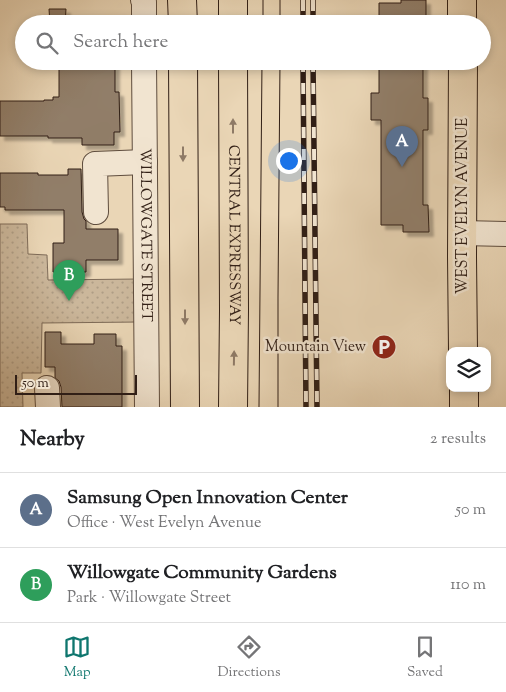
<!DOCTYPE html>
<meta charset="utf-8">
<style>
:root{--surface:#fff;--page:#f6f6f6;--text:#202124;--muted:#757577;--line:#e0e0e0;--accent:#0f766e}
body{margin:0;font-family:"Sorts Mill Goudy",serif;background:var(--page);color:var(--text)}
.controls{position:absolute;right:15px;bottom:15px;display:grid;overflow:hidden;border-radius:10px;box-shadow:0 2px 8px #0003}
.controls button{width:45px;height:45px;display:grid;place-items:center;padding:0;border:0;border-bottom:1px solid var(--line);background:var(--surface);color:var(--text);font:25px sans-serif}
.scale{position:absolute;left:15px;bottom:12px;width:122px;box-sizing:border-box;padding-left:5px;border:2px solid #311f16;border-top:0;font-size:14px;line-height:18px;white-space:nowrap;color:#311f16;-webkit-text-stroke:4px #f1e4d0;paint-order:stroke}
.you{position:absolute;left:288px;top:160px;width:18px;height:18px;margin:-12px;border:4px solid #fff;border-radius:50%;background:#1a73e8;box-shadow:0 0 0 8px #1a73e833}
.badge{display:grid;place-items:center;width:32px;height:32px;border-radius:50%;background:var(--accent);color:#fff;font-size:16px;font-weight:700}
.pin{position:absolute;translate:-50% -41px;filter:drop-shadow(0 1px 2px #0008)}
.pin::after{content:'';position:absolute;top:26px;width:18px;height:15px;background:inherit;clip-path:polygon(0 0,100% 0,50% 100%)}
.list{margin:0;padding:0;list-style:none}
h2{display:flex;justify-content:space-between;align-items:center;height:65px;margin:0;padding:0 20px;font-size:21px}
h2 small{font-size:16px;font-weight:400;color:var(--muted)}
.list li{display:grid;grid-template-columns:32px 1fr auto;gap:15px;align-items:center;box-sizing:border-box;height:75px;padding:0 20px;border-top:1px solid var(--line)}
.list b{display:block;font-size:19px;white-space:nowrap}
.list p{margin:0;font-size:16px;white-space:nowrap;color:var(--muted)}
.list em{font-size:16px;font-style:normal;color:var(--muted)}
.icon{flex:none;width:28px;height:28px;fill:none;stroke:currentColor;stroke-width:2;stroke-linecap:round;stroke-linejoin:round}
.map{position:relative;flex:none;width:506px;height:407px;overflow:hidden}
.search{position:absolute;background:var(--surface);box-shadow:0 2px 8px #0003;left:15px;right:15px;top:15px;height:55px;display:flex;align-items:center;gap:12px;box-sizing:border-box;padding:0 18px;border-radius:28px;color:var(--muted);font-size:19px}
.sheet{height:215px;background:var(--surface)}
nav{display:flex;justify-content:space-around;align-items:center;box-sizing:border-box;height:70px;border-top:1px solid var(--line);background:var(--surface);font-size:14px;color:var(--muted)}
nav a{display:grid;justify-items:center;gap:2px}
nav .on{color:var(--accent)}
.map>svg:first-child{display:block}
.garden{fill:url(#garden-dots);stroke:#7e6b58}
.building{fill:#917e69;stroke:#311f16;filter:url(#shadow)}
.lines{fill:none;stroke-linecap:round;stroke-linejoin:round}
.minor-casing{stroke:#5f4d3e;stroke-width:26}
.major-casing{stroke:#311f16;stroke-width:30}
.highway-casing{stroke:#311f16;stroke-width:30}
.minor{stroke:#f1e4d0;stroke-width:24}
.major{stroke:#ead6b6;stroke-width:28}
.highway{stroke:#ead6b6;stroke-width:28}
.tram{stroke:#311f16;stroke-width:1}
.rail-casing{stroke:#311f16;stroke-width:5.5}
.rail{stroke:#f1e4d0;stroke-width:4;stroke-dasharray:11;stroke-linecap:butt}
.oneway{fill:#8e7a66}
.labels{text-anchor:middle;dominant-baseline:central;stroke-width:5;stroke-linejoin:round;paint-order:stroke}
.street-label{font-size:15px;fill:#311f16;stroke:#f1e4d0}
.poi-label{font-size:15px;fill:#311f16;stroke:#f1e4d0;text-anchor:end}
</style>
<div class="map">
<svg width="506" height="407" viewBox="0 0 506 407">
<defs>
<pattern id="garden-dots" width="8" height="8" patternUnits="userSpaceOnUse" patternTransform="scale(1.25)"><rect width="8" height="8" fill="#cbb79b"/><path d="M2 2h.1M6 6h.1" fill="none" stroke="#af9d85" stroke-width="1.8" stroke-linecap="round"/></pattern>
<filter id="shadow"><feDropShadow dx="4.5" dy="4.5" stdDeviation="1" flood-color="#0004"/></filter>
</defs>
<rect width="100%" height="100%" fill="#ead6b6"/>
<filter id="stains"><feTurbulence type="fractalNoise" baseFrequency=".004" numOctaves="4"/><feColorMatrix values="0 0 0 0 .2 0 0 0 0 .09 0 0 0 0 .02 0 0 0 .5 -.17"/></filter>
<radialGradient id="worn" r=".72"><stop offset=".6" stop-color="#630" stop-opacity="0"/><stop offset="1" stop-color="#630" stop-opacity=".3"/></radialGradient>
<polygon class="garden" points="0,224 27,224 28,254 47,255 48,280 138,279 140,322 42,323 41,373 22,373 23,407 0,407"/>
<g class="building">
<polygon points="401,0 426,0 426,23 379,24 379,3 401,3"/>
<polygon points="49,9 66,9 65,24 50,24"/>
<polygon points="59,61 115,61 115,92 119,92 120,132 114,132 114,145 82,145 82,138 48,138 48,136 0,136 0,101 44,101 44,100 53,100 53,97 59,97"/>
<polygon points="379,61 423,61 423,98 428,98 428,130 423,130 423,205 428,205 429,232 403,232 403,225 381,225 381,120 371,120 371,93 379,93"/>
<polygon points="68,169 81,169 82,212 84,219 86,221 86,229 118,229 118,260 86,260 86,272 53,272 53,243 64,243 64,210 5,210 5,207 0,207 0,173 38,173 38,175 68,175"/>
<polygon points="45,332 61,332 61,344 94,344 94,334 116,334 116,346 122,346 122,407 62,407 61,387 59,381 55,378 55,367 45,367"/>
</g>
<g class="lines">
<defs>
<g id="minor">
<polyline points="143,0 144,2 144,24"/>
<path id="s1" d="M 144,61 L 147,407"/>
<polyline points="96,212 95,164 145,162"/>
<polyline points="462,233 506,234"/>
<polyline points="47,388 48,407"/>
</g>
<g id="major">
<polyline points="462,0 462,24"/>
<polyline points="463,61 462,257 463,351"/>
<polyline points="464,388 464,407"/>
</g>
<g id="highway">
<polyline points="182,0 183,24"/>
<polyline points="233,0 233,24"/>
<polyline points="183,61 185,407"/>
<path id="s2" d="M 233,61 L 234,310 L 233,407"/>
</g>
</defs>
<use href="#minor" class="minor-casing"/>
<use href="#major" class="major-casing"/>
<use href="#highway" class="highway-casing"/>
<use href="#minor" class="minor"/>
<use href="#major" class="major"/>
<use href="#highway" class="highway"/>
<g class="tram">
<polyline points="263,24 263,0"/>
<polyline points="280,24 280,0"/>
<polyline points="259,407 262,61"/>
<polyline points="278,407 278,297 280,61"/>
</g>
<defs>
<g id="rail">
<polyline points="303,0 303,24"/>
<polyline points="313,0 313,24"/>
<polyline points="303,61 306,407"/>
<polyline points="313,61 317,407"/>
</g>
</defs>
<use href="#rail" class="rail-casing"/>
<use href="#rail" class="rail"/>
</g>
<defs><path id="oneway-solid" d="M-6-.8H1V-3.2L6.5 0L1 3.2V.8H-6Z" transform="scale(1.25)"/></defs>
<g class="oneway">
<use href="#oneway-solid" transform="translate(233 126) rotate(-90)"/>
<use href="#oneway-solid" transform="translate(183 154) rotate(90)"/>
<use href="#oneway-solid" transform="translate(185 317) rotate(90)"/>
<use href="#oneway-solid" transform="translate(234 358) rotate(-89)"/>
</g>
<defs>
<symbol id="parking-disc" viewBox="-11 -11 22 22"><circle r="9.5" fill="#8f2418" stroke="#f1e4d0"/><path d="M-3.5-5.5H1a3.5 3.5 0 0 1 0 7H-1V5.5H-3.5ZM-1-3.4V-.6H.8a1.4 1.4 0 0 0 0-2.8Z" fill="#fff"/></symbol>
</defs>
<g fill-rule="evenodd">
<use href="#parking-disc" x="370" y="333" width="28" height="28"/>
</g>
<g class="labels">
<g class="street-label">
<text transform="translate(463 206) rotate(-90)">WEST EVELYN AVENUE</text>
<text stroke="none"><textPath href="#s1" startOffset="174">WILLOWGATE STREET</textPath></text>
<text stroke="none"><textPath href="#s2" startOffset="174">CENTRAL EXPRESSWAY</textPath></text>
</g>
<g class="poi-label">
<text x="366" y="347">Mountain View</text>
</g>
</g>
<rect width="100%" height="100%" filter="url(#stains)"/>
<rect width="100%" height="100%" fill="url(#worn)"/>
</svg>
<div class="controls">
<button><svg class="icon" aria-label="layers" viewBox="0 0 24 24"><path d="M12 4l9 5-9 5-9-5zM3 14l9 5 9-5"/></svg></button>
</div>
<div class="scale">50 m</div>
<div class="you"></div>
<div class="pin badge" style="left:402px;top:167px;background:#5c6f8a">A</div>
<div class="pin badge" style="left:69px;top:301px;background:#2e9e5b">B</div>
<div class="search"><svg class="icon" aria-label="search" viewBox="0 0 24 24"><circle cx="10" cy="10" r="6"/><path d="M15 15l6 6"/></svg>Search here</div>
</div>
<section class="sheet">
<h2>Nearby<small>2 results</small></h2>
<ul class="list">
<li><span class="badge" style="background:#5c6f8a">A</span><div><b>Samsung Open Innovation Center</b><p>Office · West Evelyn Avenue</p></div><em>50 m</em></li>
<li><span class="badge" style="background:#2e9e5b">B</span><div><b>Willowgate Community Gardens</b><p>Park · Willowgate Street</p></div><em>110 m</em></li>
</ul>
</section>
<nav>
<a class="on"><svg class="icon" aria-label="map" viewBox="0 0 24 24"><path d="M3 6l6-2 6 2 6-2v14l-6 2-6-2-6 2zM9 4v14M15 6v14"/></svg>Map</a>
<a><svg class="icon" aria-label="directions" viewBox="0 0 24 24"><path d="M12 3l9 9-9 9-9-9zM9 14v-3h6M13 9l2 2-2 2"/></svg>Directions</a>
<a><svg class="icon" aria-label="saved" viewBox="0 0 24 24"><path d="M7 4h10v16l-5-4-5 4z"/></svg>Saved</a>
</nav>
